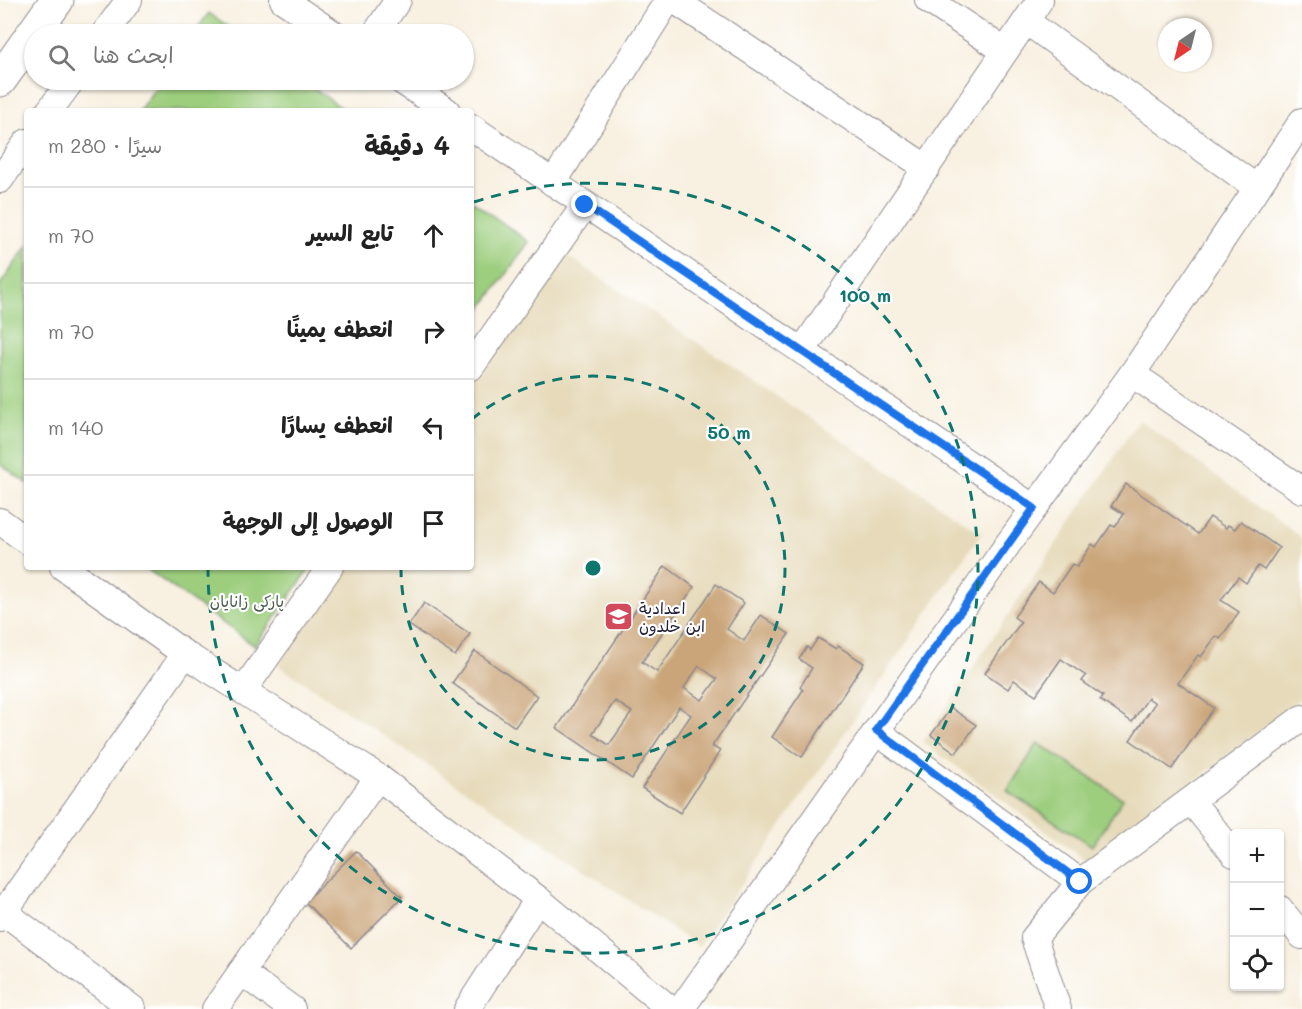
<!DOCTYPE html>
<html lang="ar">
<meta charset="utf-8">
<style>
:root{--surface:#fff;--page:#f2f2f2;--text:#222;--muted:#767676;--line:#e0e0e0}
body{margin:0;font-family:Mali,"Playpen Sans Arabic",sans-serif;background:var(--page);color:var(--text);direction:rtl}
.controls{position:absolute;right:18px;bottom:18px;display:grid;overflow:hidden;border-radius:6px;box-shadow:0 2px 4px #0004}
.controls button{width:54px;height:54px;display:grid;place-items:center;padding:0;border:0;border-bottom:2px solid var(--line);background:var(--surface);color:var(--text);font:30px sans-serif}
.compass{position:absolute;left:1158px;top:18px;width:54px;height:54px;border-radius:50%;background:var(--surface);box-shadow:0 2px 4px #0004;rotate:215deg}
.stop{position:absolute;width:18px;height:18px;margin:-14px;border:4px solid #1a73e8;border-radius:50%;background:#fff}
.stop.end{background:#1a73e8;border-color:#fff;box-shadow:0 2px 6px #0008}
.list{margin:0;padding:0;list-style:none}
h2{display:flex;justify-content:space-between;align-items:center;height:78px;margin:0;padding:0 24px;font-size:26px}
h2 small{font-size:20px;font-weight:400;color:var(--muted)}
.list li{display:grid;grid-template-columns:39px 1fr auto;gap:18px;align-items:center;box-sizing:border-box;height:96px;padding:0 24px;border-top:2px solid var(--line)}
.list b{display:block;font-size:22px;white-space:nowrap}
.list em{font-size:20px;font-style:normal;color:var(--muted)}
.icon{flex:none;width:33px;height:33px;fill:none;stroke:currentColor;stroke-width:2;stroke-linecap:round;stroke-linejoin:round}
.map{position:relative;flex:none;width:1302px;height:1009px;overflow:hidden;direction:ltr}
.search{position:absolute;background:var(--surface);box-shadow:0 2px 4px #0004;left:24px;top:24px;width:450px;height:66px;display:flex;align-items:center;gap:15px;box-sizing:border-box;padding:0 21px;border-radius:33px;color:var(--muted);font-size:22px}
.panel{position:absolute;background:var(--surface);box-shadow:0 2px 4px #0004;left:24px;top:108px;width:450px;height:462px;border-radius:6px;direction:rtl}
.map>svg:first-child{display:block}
.built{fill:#e6daba}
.green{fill:#9dce7e;stroke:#60785c;stroke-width:1.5}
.building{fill:#caa579;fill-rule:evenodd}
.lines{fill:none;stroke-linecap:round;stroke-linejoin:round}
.street-casing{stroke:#8d898e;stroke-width:28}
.secondary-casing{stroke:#8d898e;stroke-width:35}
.street{stroke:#fff;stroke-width:26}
.secondary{stroke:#fff;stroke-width:33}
.route{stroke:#1a73e8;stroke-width:8}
.ring{fill:none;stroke:#0f766e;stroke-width:3;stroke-dasharray:10 8}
.labels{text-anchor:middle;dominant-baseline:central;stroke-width:4.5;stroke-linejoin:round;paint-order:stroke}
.park-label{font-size:16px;fill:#4d5e52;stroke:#fff}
.poi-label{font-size:16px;fill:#22223b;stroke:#fff;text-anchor:start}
.centre{fill:#0f766e;stroke:#fff;stroke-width:3}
.ring-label{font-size:18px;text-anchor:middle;font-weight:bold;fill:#0f766e;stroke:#fff;stroke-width:4.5;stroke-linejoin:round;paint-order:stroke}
</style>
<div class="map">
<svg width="1302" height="1009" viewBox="0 0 1302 1009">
<rect width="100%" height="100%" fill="#fff"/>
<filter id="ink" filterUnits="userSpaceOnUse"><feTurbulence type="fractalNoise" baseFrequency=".0167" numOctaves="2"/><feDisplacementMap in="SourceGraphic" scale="12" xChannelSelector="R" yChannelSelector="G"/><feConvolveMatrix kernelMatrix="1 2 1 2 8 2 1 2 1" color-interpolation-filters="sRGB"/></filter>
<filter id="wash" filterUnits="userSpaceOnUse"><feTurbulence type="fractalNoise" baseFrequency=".008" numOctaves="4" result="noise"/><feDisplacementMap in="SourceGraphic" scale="24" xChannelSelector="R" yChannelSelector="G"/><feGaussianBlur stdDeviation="1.35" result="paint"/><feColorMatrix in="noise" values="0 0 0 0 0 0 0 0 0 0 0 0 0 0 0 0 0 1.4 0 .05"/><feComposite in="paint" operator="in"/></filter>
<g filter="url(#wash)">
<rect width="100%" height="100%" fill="#f8f0e0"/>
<g class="built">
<polygon points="565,254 981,533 699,947 278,665 347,567 471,567 471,388"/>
<polygon points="1139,420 1302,538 1302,697 1090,864 923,742"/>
</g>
<g class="green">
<polygon points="209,13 239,34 193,34"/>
<polygon points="161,80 302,80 346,111 139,111"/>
<polygon points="471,200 529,242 471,323"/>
<polygon points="27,246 27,483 0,464 0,285"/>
<polygon points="144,567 311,567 255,646"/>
<polygon points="1038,743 1123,799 1092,846 1007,791"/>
</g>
<g id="blocks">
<g class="building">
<polygon points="1126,484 1198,534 1210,517 1226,528 1228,525 1235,529 1241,521 1279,548 1264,570 1258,566 1246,583 1238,577 1221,600 1239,612 1220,639 1216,636 1201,657 1198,655 1178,683 1214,708 1172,769 1130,740 1155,703 1148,698 1132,722 1100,700 1103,696 1082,681 1086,676 1061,659 1036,695 1014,680 1008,689 985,673 1021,622 1014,617 1039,582 1053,592 1072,564 1077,567 1092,544 1096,547 1111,525 1115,527 1124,514 1111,506"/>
<path d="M 665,566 L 694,587 L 642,662 L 657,672 L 716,584 L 744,603 L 727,629 L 744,641 L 761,615 L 789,634 L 712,746 L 720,751 L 680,813 L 642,788 L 691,715 L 679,707 L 632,779 L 557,728 ZM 699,666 L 717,679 L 702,700 L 684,688 ZM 615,701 L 632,712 L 609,745 L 592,734 Z"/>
<polygon points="424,603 470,634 455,656 409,625"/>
<polygon points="818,638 836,649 838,646 864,663 802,757 772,737 803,690 800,687 812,668 799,659 807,647 810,650"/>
<polygon points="475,651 537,696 515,727 452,683"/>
<polygon points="951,708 976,725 956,753 931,735"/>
<polygon points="356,851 402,897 351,948 305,902"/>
</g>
</g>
</g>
<g filter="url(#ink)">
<use href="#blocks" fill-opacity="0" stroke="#8d898e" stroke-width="1.5"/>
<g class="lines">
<defs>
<g id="street">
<polyline points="283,0 334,34"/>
<polyline points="674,0 927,168"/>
<polyline points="928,0 1005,51"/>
<polyline points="1026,21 1257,188"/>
<polyline points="104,34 129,0"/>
<polyline points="375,34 398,0"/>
<polyline points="400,80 447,111"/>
<polyline points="49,111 72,80"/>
<polyline points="471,127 1034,508"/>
<polyline points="0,180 27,142"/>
<polyline points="553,183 668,0"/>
<polyline points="802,351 1040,0"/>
<polyline points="471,367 585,205"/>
<polyline points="1132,374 1302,490"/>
<polyline points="0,521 27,541"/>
<polyline points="63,567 185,654 378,777 538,899 670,1009"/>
<polyline points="243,691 330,567"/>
<polyline points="876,731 1080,882"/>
<polyline points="1191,801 1234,854"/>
<polyline points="0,909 133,1009"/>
<polyline points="1280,909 1302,936"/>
<polyline points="0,918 185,654"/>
<polyline points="241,972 292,1009"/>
<polyline points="215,1009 378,777"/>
<polyline points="467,1009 538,899"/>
<polyline points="681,1009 1008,544 1132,374 1302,121"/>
<polyline points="1058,1009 1034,938 1080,882 1302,718"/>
</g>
<polyline id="secondary" points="0,80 57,0"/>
</defs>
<use href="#street" class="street-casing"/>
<use href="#secondary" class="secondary-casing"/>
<use href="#street" class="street"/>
<use href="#secondary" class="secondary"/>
</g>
</g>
<g class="lines" filter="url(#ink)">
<polyline class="route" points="585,205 1034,508 876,730 1080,882"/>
</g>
<g class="ring">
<path d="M472 419A192 192 0 1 1 401 568"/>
<path d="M474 202A385 385 0 1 1 208 568"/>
</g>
<defs>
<symbol id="school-square" viewBox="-11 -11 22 22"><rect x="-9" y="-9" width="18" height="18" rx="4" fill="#d1495b" stroke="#fff"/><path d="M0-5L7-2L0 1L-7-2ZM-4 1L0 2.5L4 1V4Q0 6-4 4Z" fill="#fff"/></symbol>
</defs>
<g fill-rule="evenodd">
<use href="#school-square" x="602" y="600" width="33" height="33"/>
</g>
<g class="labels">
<g class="park-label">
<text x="247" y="600">پارکی زانایان</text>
</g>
<g class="poi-label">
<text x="639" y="607">اعدادية<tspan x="639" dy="18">ابن خلدون</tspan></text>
</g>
</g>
<circle cx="593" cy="568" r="9" class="centre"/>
<g class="ring-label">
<text x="865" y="302">100 m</text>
<text x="729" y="439">50 m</text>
</g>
</svg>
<div class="controls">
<button>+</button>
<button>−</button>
<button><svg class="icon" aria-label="locate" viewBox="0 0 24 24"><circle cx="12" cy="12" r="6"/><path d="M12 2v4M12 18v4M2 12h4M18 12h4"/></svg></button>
</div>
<svg class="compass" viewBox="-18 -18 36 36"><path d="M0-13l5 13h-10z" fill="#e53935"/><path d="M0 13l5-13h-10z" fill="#767676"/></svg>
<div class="stop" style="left:1080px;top:882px"></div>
<div class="stop end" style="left:585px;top:205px"></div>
<div class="search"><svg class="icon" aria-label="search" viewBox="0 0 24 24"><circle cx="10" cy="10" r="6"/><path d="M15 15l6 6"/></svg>ابحث هنا</div>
<section class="panel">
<h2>4 دقيقة<small>سيرًا · 280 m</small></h2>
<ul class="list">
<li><svg class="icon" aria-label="ahead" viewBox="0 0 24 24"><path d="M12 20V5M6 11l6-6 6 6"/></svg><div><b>تابع السير</b></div><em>70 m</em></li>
<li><svg class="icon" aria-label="right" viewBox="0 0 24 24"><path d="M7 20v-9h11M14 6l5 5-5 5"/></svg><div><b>انعطف يمينًا</b></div><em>70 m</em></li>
<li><svg class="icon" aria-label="left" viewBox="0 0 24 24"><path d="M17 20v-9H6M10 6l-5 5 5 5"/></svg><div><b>انعطف يسارًا</b></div><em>140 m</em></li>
<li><svg class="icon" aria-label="arrive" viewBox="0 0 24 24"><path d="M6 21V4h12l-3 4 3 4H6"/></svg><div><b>الوصول إلى الوجهة</b></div></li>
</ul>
</section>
</div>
